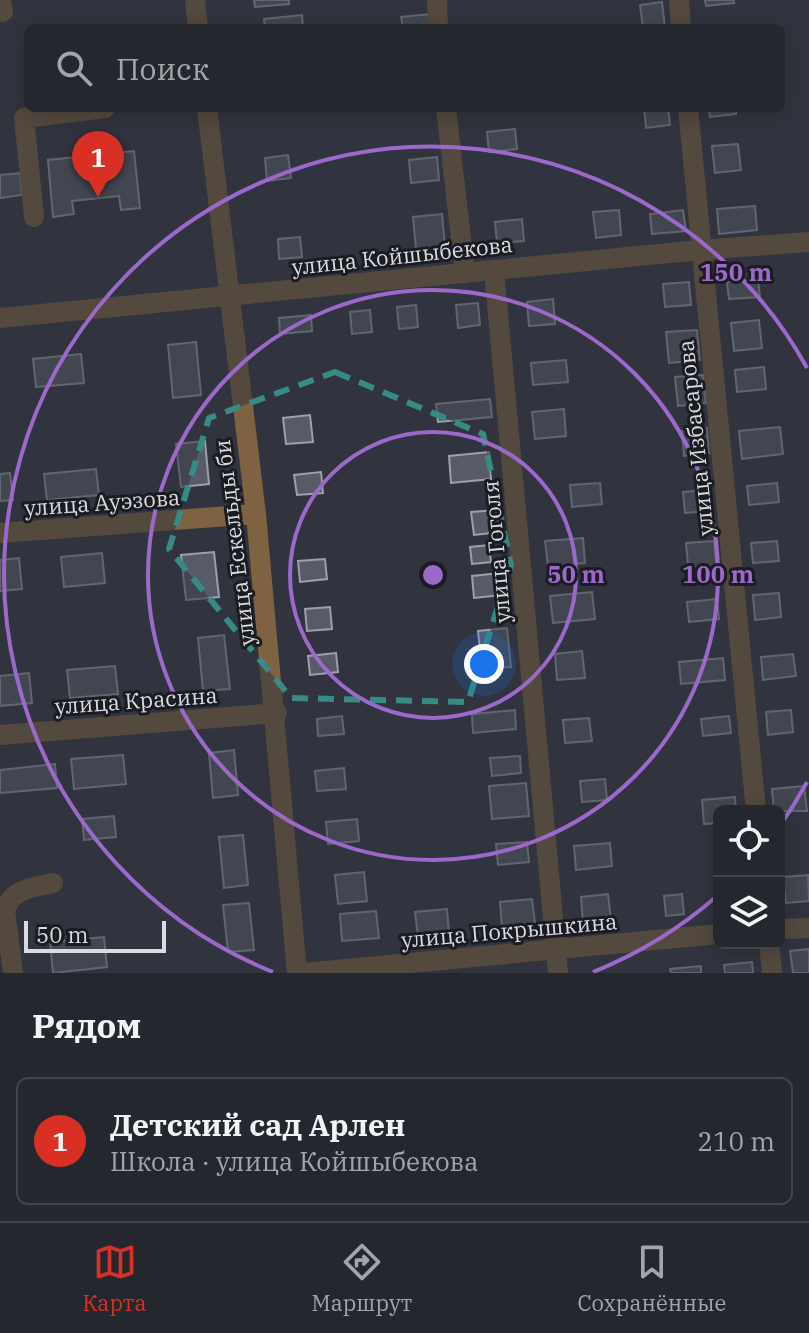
<!DOCTYPE html>
<html lang="ru">
<meta charset="utf-8">
<style>
:root{--surface:#25272e;--page:#31333a;--text:#f1f3f6;--muted:#a3a5aa;--line:#42444a;--accent:#d93025}
body{margin:0;font-family:"IBM Plex Serif",serif;background:var(--page);color:var(--text)}
.controls{position:absolute;right:24px;bottom:24px;display:grid;overflow:hidden;border-radius:12px;box-shadow:0 4px 20px #0003}
.controls button{width:72px;height:72px;display:grid;place-items:center;padding:0;border:0;border-bottom:2px solid var(--line);background:var(--surface);color:var(--text);font:40px sans-serif}
.scale{position:absolute;left:24px;bottom:20px;width:142px;box-sizing:border-box;padding-left:8px;border:4px solid #d9dbe2;border-top:0;font-size:22px;line-height:28px;white-space:nowrap;color:#d9dbe2;-webkit-text-stroke:6px #1a1c21;paint-order:stroke}
.you{position:absolute;left:484px;top:664px;width:28px;height:28px;margin:-20px;border:6px solid #fff;border-radius:50%;background:#1a73e8;box-shadow:0 0 0 12px #1a73e833}
.badge{display:grid;place-items:center;width:52px;height:52px;border-radius:50%;background:var(--accent);color:#fff;font-size:26px;font-weight:700}
.pin{position:absolute;translate:-50% -66px;filter:drop-shadow(0 2px 4px #0008)}
.pin::after{content:'';position:absolute;top:42px;width:28px;height:24px;background:inherit;clip-path:polygon(0 0,100% 0,50% 100%)}
.list{margin:0;padding:0;list-style:none}
h2{display:flex;justify-content:space-between;align-items:center;height:104px;margin:0;padding:0 32px;font-size:34px}
h2 small{font-size:26px;font-weight:400;color:var(--muted)}
.list li{display:grid;grid-template-columns:52px 1fr auto;gap:24px;align-items:center;box-sizing:border-box;height:128px;margin:0 16px 16px;padding:0 16px;border:2px solid var(--line);border-radius:12px}
.list b{display:block;font-size:30px;white-space:nowrap}
.list p{margin:0;font-size:26px;white-space:nowrap;color:var(--muted)}
.list em{font-size:26px;font-style:normal;color:var(--muted)}
.icon{flex:none;width:44px;height:44px;fill:none;stroke:currentColor;stroke-width:2;stroke-linecap:round;stroke-linejoin:round}
.map{position:relative;flex:none;width:809px;height:973px;overflow:hidden}
.search{position:absolute;background:var(--surface);box-shadow:0 4px 20px #0003;left:24px;right:24px;top:24px;height:88px;display:flex;align-items:center;gap:20px;box-sizing:border-box;padding:0 28px;border-radius:12px;color:var(--muted);font-size:30px}
.sheet{height:248px;background:var(--surface)}
nav{display:flex;justify-content:space-around;align-items:center;box-sizing:border-box;height:112px;border-top:2px solid var(--line);background:var(--surface);font-size:22px;color:var(--muted)}
nav a{display:grid;justify-items:center;gap:4px}
nav .on{color:var(--accent)}
.map>svg:first-child{display:block}
.building{fill:#585b67;stroke:#9ca0ad;stroke-width:2}
.lines{fill:none;stroke-linecap:round;stroke-linejoin:round}
.minor{stroke:#7e6242;stroke-width:20}
.marked{fill:none;stroke:#378a85;stroke-width:6;stroke-dasharray:16 10;stroke-linejoin:round}
.ring{fill:none;stroke:#9c69cb;stroke-width:4}
.labels{text-anchor:middle;dominant-baseline:central;stroke-width:6;stroke-linejoin:round;paint-order:stroke}
.street-label{font-size:22px;fill:#d9dbe2;stroke:#1a1c21}
.centre{fill:#9c69cb;stroke:#1a1c21;stroke-width:4}
.ring-label{font-size:24px;text-anchor:middle;font-weight:bold;fill:#9c69cb;stroke:#1a1c21;stroke-width:6;stroke-linejoin:round;paint-order:stroke}
</style>
<div class="map">
<svg width="809" height="973" viewBox="0 0 809 973">
<rect width="100%" height="100%" fill="#31343e"/>
<g class="building">
<polygon points="254,0 289,0 289,4 255,7"/>
<polygon points="705,0 734,0 734,3 706,6"/>
<polygon points="662,2 665,28 643,28 640,5"/>
<polygon points="431,14 432,28 403,28 401,17"/>
<polygon points="302,15 303,28 265,28 264,19"/>
<polygon points="644,108 668,108 670,125 646,128"/>
<polygon points="709,108 736,108 736,114 710,117"/>
<polygon points="515,129 517,149 489,152 487,132"/>
<polygon points="738,144 741,170 715,173 712,146"/>
<polygon points="134,151 140,208 121,210 119,196 72,201 74,214 53,217 48,160"/>
<polygon points="288,155 291,178 267,181 265,158"/>
<polygon points="437,157 439,180 411,183 409,160"/>
<polygon points="20,173 22,195 0,198 0,175"/>
<polygon points="755,206 757,230 719,234 717,209"/>
<polygon points="619,210 621,235 596,238 593,212"/>
<polygon points="683,210 686,231 652,234 650,214"/>
<polygon points="442,214 445,246 416,249 413,217"/>
<polygon points="522,219 524,241 497,243 495,222"/>
<polygon points="300,237 302,257 279,259 278,239"/>
<polygon points="758,279 760,297 729,299 727,282"/>
<polygon points="689,282 691,305 665,307 663,284"/>
<polygon points="553,299 555,324 529,326 527,302"/>
<polygon points="478,303 480,325 458,328 456,305"/>
<polygon points="416,305 418,327 399,329 397,307"/>
<polygon points="370,310 372,332 352,334 350,312"/>
<polygon points="311,315 312,331 280,334 279,318"/>
<polygon points="759,320 762,348 734,351 731,323"/>
<polygon points="697,330 700,360 669,363 666,332"/>
<polygon points="196,342 201,395 173,398 168,345"/>
<polygon points="81,354 84,383 36,387 33,359"/>
<polygon points="566,360 568,382 533,385 531,363"/>
<polygon points="764,367 766,389 737,392 735,370"/>
<polygon points="703,375 706,403 678,406 675,377"/>
<polygon points="490,399 492,417 438,422 436,404"/>
<polygon points="564,409 566,436 535,439 532,412"/>
<polygon points="310,415 313,442 286,444 283,418"/>
<polygon points="780,427 783,454 742,459 739,431"/>
<polygon points="707,428 709,453 684,456 682,431"/>
<polygon points="205,441 209,484 181,487 176,444"/>
<polygon points="489,452 491,479 451,483 449,456"/>
<polygon points="96,469 99,495 47,500 44,474"/>
<polygon points="321,472 323,493 297,495 294,475"/>
<polygon points="10,473 13,500 0,501 0,474"/>
<polygon points="600,483 602,504 572,507 570,485"/>
<polygon points="777,483 779,502 749,505 747,486"/>
<polygon points="708,490 710,511 685,513 683,492"/>
<polygon points="498,510 500,532 474,535 471,512"/>
<polygon points="583,538 585,563 548,566 545,541"/>
<polygon points="714,541 717,573 689,576 686,543"/>
<polygon points="777,541 779,561 753,563 751,543"/>
<polygon points="489,545 491,562 472,564 470,547"/>
<polygon points="214,552 219,597 186,600 181,555"/>
<polygon points="102,553 105,583 64,587 61,557"/>
<polygon points="19,558 22,589 0,591 0,560"/>
<polygon points="325,559 327,579 300,582 298,561"/>
<polygon points="500,573 502,595 474,598 472,576"/>
<polygon points="592,592 595,619 553,623 550,596"/>
<polygon points="779,593 781,617 755,620 753,595"/>
<polygon points="717,599 719,619 689,622 687,602"/>
<polygon points="330,607 332,629 307,631 305,609"/>
<polygon points="507,628 511,667 482,669 478,631"/>
<polygon points="224,635 230,689 203,691 198,638"/>
<polygon points="582,651 585,678 557,680 555,654"/>
<polygon points="336,653 338,672 310,675 308,656"/>
<polygon points="793,654 796,676 763,680 761,657"/>
<polygon points="723,658 725,680 681,684 679,662"/>
<polygon points="115,666 118,694 70,698 67,670"/>
<polygon points="29,673 32,703 0,706 0,676"/>
<polygon points="515,710 516,729 473,733 472,714"/>
<polygon points="791,710 793,732 768,735 766,712"/>
<polygon points="342,716 344,734 318,736 317,719"/>
<polygon points="729,716 731,733 703,736 701,719"/>
<polygon points="589,718 592,741 565,743 563,720"/>
<polygon points="234,750 238,795 213,798 209,753"/>
<polygon points="123,755 126,784 74,789 71,759"/>
<polygon points="520,756 521,773 492,776 490,758"/>
<polygon points="55,764 57,788 0,793 0,770"/>
<polygon points="344,768 346,789 317,791 315,771"/>
<polygon points="605,779 607,800 582,802 580,781"/>
<polygon points="526,783 529,816 492,819 489,786"/>
<polygon points="804,786 807,811 774,811 772,789"/>
<polygon points="735,797 736,811 719,811 719,823 704,824 702,800"/>
<polygon points="114,816 116,837 84,840 82,819"/>
<polygon points="357,819 359,841 328,844 326,822"/>
<polygon points="243,835 248,885 224,888 219,837"/>
<polygon points="527,842 529,862 498,865 496,844"/>
<polygon points="610,843 612,866 576,870 574,846"/>
<polygon points="364,872 367,901 338,904 335,875"/>
<polygon points="808,875 809,901 786,903 783,877"/>
<polygon points="608,894 611,921 583,924 581,897"/>
<polygon points="682,894 684,914 666,916 664,896"/>
<polygon points="532,899 535,923 502,926 500,902"/>
<polygon points="249,903 254,950 228,952 223,905"/>
<polygon points="447,909 449,933 418,936 415,912"/>
<polygon points="376,911 379,938 342,941 340,914"/>
<polygon points="104,937 107,967 53,973 50,942"/>
<polygon points="809,949 809,973 793,973 790,951"/>
<polygon points="752,962 753,973 725,973 724,965"/>
<polygon points="701,966 701,973 671,973 670,969"/>
</g>
<g class="lines">
<g class="minor">
<polyline points="1,0 3,12"/>
<polyline points="195,0 198,28"/>
<polyline points="437,0 438,28"/>
<polyline points="679,0 681,28"/>
<polyline points="207,108 256,514 297,973"/>
<polyline points="446,108 465,273"/>
<polyline points="688,108 756,811"/>
<polyline points="34,217 24,118 105,108"/>
<polyline points="494,270 558,973"/>
<polyline points="0,318 700,250 809,242"/>
<polyline points="0,533 256,514"/>
<polyline points="0,735 277,713"/>
<polyline points="779,929 809,928"/>
<polyline points="769,943 772,973"/>
<path d="M 13,973 L 5,910 C 13,888 31,888 53,883"/>
<polyline points="304,973 719,934"/>
</g>
</g>
<path d="M0 0H809V973H0ZM 335,372 L 483,434 L 511,565 L 468,702 L 291,698 L 169,549 L 209,418 Z" fill="#31343e" fill-opacity=".55" fill-rule="evenodd"/>
<path class="marked" d="M 335,372 L 483,434 L 511,565 L 468,702 L 291,698 L 169,549 L 209,418 Z"/>
<g class="ring">
<circle cx="433" cy="575" r="143"/>
<circle cx="433" cy="575" r="285"/>
<path d="M807 782A428 428 0 0 1 779 827M717 896A428 428 0 0 1 593 972M273 972A428 428 0 1 1 807 368"/>
</g>
<g class="labels">
<g class="street-label">
<text transform="translate(402 255) rotate(-6)">улица Койшыбекова</text>
<text transform="translate(695 438) rotate(-96)">улица Избасарова</text>
<text transform="translate(102 502) rotate(-4)">улица Ауэзова</text>
<text transform="translate(234 543) rotate(-97)">улица Ескельды би</text>
<text transform="translate(496 552) rotate(-95)">улица Гоголя</text>
<text transform="translate(136 700) rotate(-4)">улица Красина</text>
<text transform="translate(509 930) rotate(-5)">улица Покрышкина</text>
</g>
</g>
<circle cx="433" cy="575" r="12" class="centre"/>
<g class="ring-label">
<text x="736" y="281">150 m</text>
<text x="576" y="583">50 m</text>
<text x="718" y="583">100 m</text>
</g>
</svg>
<div class="controls">
<button><svg class="icon" aria-label="locate" viewBox="0 0 24 24"><circle cx="12" cy="12" r="6"/><path d="M12 2v4M12 18v4M2 12h4M18 12h4"/></svg></button>
<button><svg class="icon" aria-label="layers" viewBox="0 0 24 24"><path d="M12 4l9 5-9 5-9-5zM3 14l9 5 9-5"/></svg></button>
</div>
<div class="scale">50 m</div>
<div class="you"></div>
<div class="pin badge" style="left:98px;top:197px">1</div>
<div class="search"><svg class="icon" aria-label="search" viewBox="0 0 24 24"><circle cx="10" cy="10" r="6"/><path d="M15 15l6 6"/></svg>Поиск</div>
</div>
<section class="sheet">
<h2>Рядом<small></small></h2>
<ul class="list">
<li><span class="badge">1</span><div><b>Детский сад Арлен</b><p>Школа · улица Койшыбекова</p></div><em>210 m</em></li>
</ul>
</section>
<nav>
<a class="on"><svg class="icon" aria-label="map" viewBox="0 0 24 24"><path d="M3 6l6-2 6 2 6-2v14l-6 2-6-2-6 2zM9 4v14M15 6v14"/></svg>Карта</a>
<a><svg class="icon" aria-label="directions" viewBox="0 0 24 24"><path d="M12 3l9 9-9 9-9-9zM9 14v-3h6M13 9l2 2-2 2"/></svg>Маршрут</a>
<a><svg class="icon" aria-label="saved" viewBox="0 0 24 24"><path d="M7 4h10v16l-5-4-5 4z"/></svg>Сохранённые</a>
</nav>
